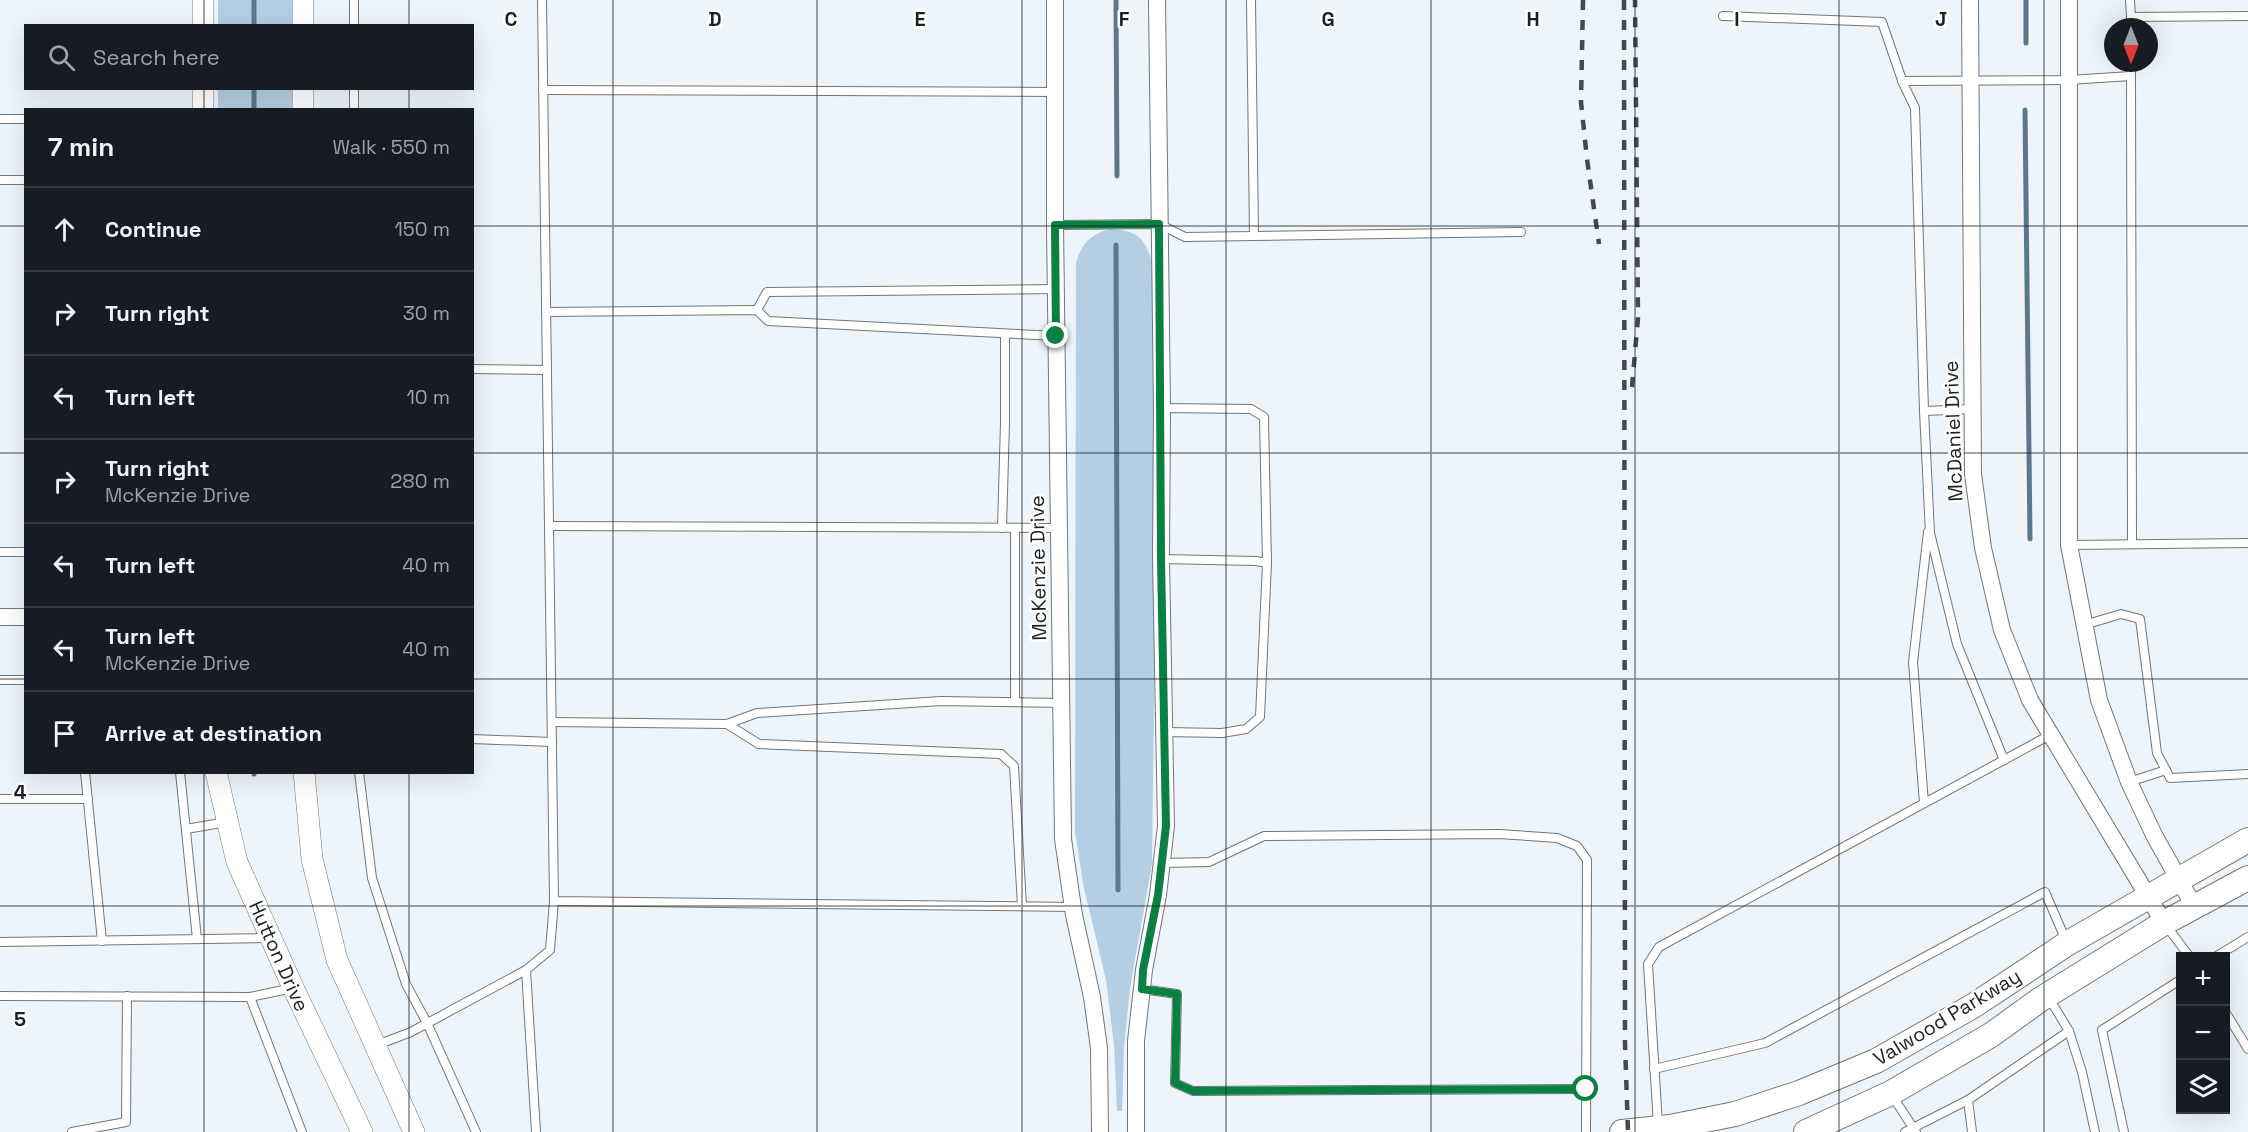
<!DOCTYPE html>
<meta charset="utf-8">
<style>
:root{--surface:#171b24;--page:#242831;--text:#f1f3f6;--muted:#9ea1a6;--line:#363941}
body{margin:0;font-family:"Space Grotesk",sans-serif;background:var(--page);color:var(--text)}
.controls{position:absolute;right:18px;bottom:18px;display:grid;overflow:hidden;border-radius:0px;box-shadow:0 6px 24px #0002}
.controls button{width:54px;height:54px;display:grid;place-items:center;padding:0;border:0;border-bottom:2px solid var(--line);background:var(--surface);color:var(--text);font:30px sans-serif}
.compass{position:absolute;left:2104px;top:18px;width:54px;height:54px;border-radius:50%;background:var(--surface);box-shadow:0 6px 24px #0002;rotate:180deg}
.stop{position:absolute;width:18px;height:18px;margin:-14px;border:4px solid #0b8043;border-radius:50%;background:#fff}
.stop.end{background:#0b8043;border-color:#fff;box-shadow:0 2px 6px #0008}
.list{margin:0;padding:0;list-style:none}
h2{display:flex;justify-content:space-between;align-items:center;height:78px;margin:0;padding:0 24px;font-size:26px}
h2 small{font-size:20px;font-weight:400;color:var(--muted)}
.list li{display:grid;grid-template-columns:39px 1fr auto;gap:18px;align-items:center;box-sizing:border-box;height:84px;padding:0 24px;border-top:2px solid var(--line)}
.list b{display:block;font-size:22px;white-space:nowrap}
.list p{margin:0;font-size:20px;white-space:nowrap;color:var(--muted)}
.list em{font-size:20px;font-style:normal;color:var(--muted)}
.icon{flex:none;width:33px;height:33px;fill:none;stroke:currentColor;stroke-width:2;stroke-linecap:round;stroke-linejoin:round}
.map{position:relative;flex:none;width:2248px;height:1132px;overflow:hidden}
.search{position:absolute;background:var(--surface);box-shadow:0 6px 24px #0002;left:24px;top:24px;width:450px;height:66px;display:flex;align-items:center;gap:15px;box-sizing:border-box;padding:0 21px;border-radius:0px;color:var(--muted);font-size:22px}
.panel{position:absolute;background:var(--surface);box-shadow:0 6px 24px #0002;left:24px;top:108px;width:450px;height:666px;border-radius:0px}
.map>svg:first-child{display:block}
.green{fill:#b4cee3}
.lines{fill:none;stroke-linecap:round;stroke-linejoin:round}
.stream{stroke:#5a778c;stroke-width:5}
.service-casing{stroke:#70767a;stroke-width:10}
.minor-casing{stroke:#70767a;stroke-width:18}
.tertiary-casing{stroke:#70767a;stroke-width:22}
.secondary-casing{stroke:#70767a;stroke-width:26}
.service{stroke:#fff;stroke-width:8}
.minor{stroke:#fff;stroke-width:16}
.tertiary{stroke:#fff;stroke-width:21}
.secondary{stroke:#fff;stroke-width:24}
.rail{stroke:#45494b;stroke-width:4.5;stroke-dasharray:10 10;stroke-linecap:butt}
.route{stroke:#0b8043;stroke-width:8}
.grid{fill:none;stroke:#1e2122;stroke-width:1.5;stroke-opacity:0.55}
.labels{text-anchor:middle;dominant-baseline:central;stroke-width:5;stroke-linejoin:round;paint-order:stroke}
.street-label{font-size:20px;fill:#1e2122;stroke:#fff}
.grid-label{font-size:20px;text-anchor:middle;font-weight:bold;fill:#1e2122;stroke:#fff;stroke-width:5;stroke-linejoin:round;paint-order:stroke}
</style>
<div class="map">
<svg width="2248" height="1132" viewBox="0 0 2248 1132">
<rect width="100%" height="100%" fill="#eef5fa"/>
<g class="green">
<rect x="218" y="0" width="77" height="25"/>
<rect x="218" y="89" width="77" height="20"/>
<path d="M 1111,229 C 1139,231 1145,238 1153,265 L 1155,625 L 1152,864 L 1130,988 L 1124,1048 L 1122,1111 L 1117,1111 L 1114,1045 L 1106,980 L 1083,884 L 1075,831 L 1076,263 C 1082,243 1090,234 1111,229 Z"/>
</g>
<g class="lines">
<g class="stream">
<polyline points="254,0 254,26"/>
<polyline points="1116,0 1117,176"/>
<polyline points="2026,0 2026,43"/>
<polyline points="254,88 254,110"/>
<polyline points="2025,110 2030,539"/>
<polyline points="1116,245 1118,890"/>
<polyline points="254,772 254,774"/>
</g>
<defs>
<g id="service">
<polyline points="542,0 554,901 1072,907"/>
<polyline points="1251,0 1254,236"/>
<polyline points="2130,0 2131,17"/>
<polyline points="1723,16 1882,22 1903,83 1915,108 1924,411 1930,533 1957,644 2004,760"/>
<polyline points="354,26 354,0"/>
<polyline points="2131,27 2131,17 2248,16"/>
<polyline points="2131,76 2132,544"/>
<polyline points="1902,81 2069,80 2131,76 2131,63"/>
<polyline points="354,88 354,110"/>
<polyline points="543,90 1055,92"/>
<polyline points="0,119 26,119"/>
<polyline points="0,180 26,180"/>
<polyline points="1055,225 1159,224 1185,237 1521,232"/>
<polyline points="757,310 767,292 1056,289"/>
<polyline points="546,312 757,310 768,321 1056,336"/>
<polyline points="472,369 547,370"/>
<polyline points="1162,408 1251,409 1264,417 1267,563"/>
<polyline points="1924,411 1972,409"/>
<polyline points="549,526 1059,528"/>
<polyline points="1002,528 1005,423 1005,334"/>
<polyline points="1015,528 1015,702"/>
<polyline points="2069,545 2248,543"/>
<polyline points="0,552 26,552"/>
<polyline points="1161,559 1256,561 1267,563 1260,717 1246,729 1222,733 1164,732"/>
<polyline points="2084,625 2121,614 2140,619 2157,753 2170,778 2248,774"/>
<polyline points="0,680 26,680"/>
<polyline points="552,722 727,724 757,713 941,701 1061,703"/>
<polyline points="727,724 759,744 1001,754 1014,766 1022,906"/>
<polyline points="472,739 552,742"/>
<polyline points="85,772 102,941"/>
<polyline points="180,772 197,939"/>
<polyline points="359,772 372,878 406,984 427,1023 476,1132"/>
<polyline points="2129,782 2166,770"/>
<polyline points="0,799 88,799"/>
<polyline points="1924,803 1913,662 1928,532"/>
<polyline points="186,829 227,822"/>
<polyline points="1162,863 1209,862 1264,836 1499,834 1557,838 1577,846 1587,860 1586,1132"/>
<polyline points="2165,924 2189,956"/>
<polyline points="0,942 270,938"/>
<polyline points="2217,956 2248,937"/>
<polyline points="1142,989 1177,994 1175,1083 1193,1091 1586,1089"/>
<polyline points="0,996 250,997 302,1132"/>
<polyline points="250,997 293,988"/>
<polyline points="2049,998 2069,1031 2082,1072 2095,1132"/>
<polyline points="2226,1013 2248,1049"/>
<polyline points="377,1045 411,1032 526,970"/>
<polyline points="1654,1069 1765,1043 2045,892 2067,943"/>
<polyline points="1891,1094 1916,1132"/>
<polyline points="1968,1100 1972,1132"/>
<polyline points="1658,1125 1648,964 1659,947 2050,735"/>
<polyline points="72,1132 126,1122 127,996"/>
<polyline points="536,1132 526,970 550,950 554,901"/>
<polyline points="1905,1132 1968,1100 2069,1031"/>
<polyline points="2124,1132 2102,1030 2180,980"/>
</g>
<g id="minor">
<polyline points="1055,0 1055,225 1063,839 1074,915 1092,997 1099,1048 1100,1132"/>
<polyline points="1970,0 1973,474 1983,548 2002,630 2030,700 2164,923"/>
<polyline points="2069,0 2069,545 2099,700 2129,782 2155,837 2195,908"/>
<polyline points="0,617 26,617"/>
<polyline points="1136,1132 1136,1041 1144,970 1158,895 1166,826 1161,559 1162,408 1157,0"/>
</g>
<g id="tertiary">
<polyline points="203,26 203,0"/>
<polyline points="303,26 303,0"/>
<polyline points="203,110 203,88"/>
<polyline points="303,110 303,88"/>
<polyline points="216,772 237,862 291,983 362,1132"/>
<polyline points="304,772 312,859 337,960 414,1132"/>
</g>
<g id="secondary">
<polyline points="1622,1132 1670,1127 1735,1114 1799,1093 1876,1061 1973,1006 2068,943 2248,840"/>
<polyline points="1806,1132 1891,1093 1991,1035 2041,999 2164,923 2248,878"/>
</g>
</defs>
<use href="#service" class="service-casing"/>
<use href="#minor" class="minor-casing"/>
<use href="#tertiary" class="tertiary-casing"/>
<use href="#secondary" class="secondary-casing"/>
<use href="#service" class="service"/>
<use href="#minor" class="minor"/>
<use href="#tertiary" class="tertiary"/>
<use href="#secondary" class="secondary"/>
<g class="rail">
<polyline points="1583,0 1581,102 1587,159 1599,244"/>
<polyline points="1624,0 1625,1043 1628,1132"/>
<polyline points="1632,387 1638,318 1635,0"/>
</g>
</g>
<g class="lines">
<polyline class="route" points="1056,336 1055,225 1159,224 1161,559 1166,826 1158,895 1143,970 1142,989 1177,994 1175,1083 1193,1091 1586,1089"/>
</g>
<path class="grid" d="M 204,0 L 204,26M 409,0 L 409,26M 613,0 L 613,1132M 817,0 L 817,1132M 1022,0 L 1022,1132M 1226,0 L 1226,1132M 1431,0 L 1431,1132M 1635,0 L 1635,1132M 1839,0 L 1839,1132M 2044,0 L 2044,1132M 204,88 L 204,110M 409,88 L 409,110M 0,226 L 26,226M 472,226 L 2248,226M 0,453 L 26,453M 472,453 L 2248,453M 0,679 L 26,679M 472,679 L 2248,679M 204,772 L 204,1132M 409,772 L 409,1132M 0,906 L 2248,906"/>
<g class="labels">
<g class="street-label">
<text transform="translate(1953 431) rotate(-92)">McDaniel Drive</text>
<text transform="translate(1038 568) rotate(-91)">McKenzie Drive</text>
<text transform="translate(279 956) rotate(66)">Hutton Drive</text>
<text transform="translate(1947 1017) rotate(-31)">Valwood Parkway</text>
</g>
</g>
<g class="grid-label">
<text x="511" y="26">C</text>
<text x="715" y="26">D</text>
<text x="920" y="26">E</text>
<text x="1124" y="26">F</text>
<text x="1328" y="26">G</text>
<text x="1533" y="26">H</text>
<text x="1737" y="26">I</text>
<text x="1941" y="26">J</text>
<text x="20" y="799">4</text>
<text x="20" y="1026">5</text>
</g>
</svg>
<div class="controls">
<button>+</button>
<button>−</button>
<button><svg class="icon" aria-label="layers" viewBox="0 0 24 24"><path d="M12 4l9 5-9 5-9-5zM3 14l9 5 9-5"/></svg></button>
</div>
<svg class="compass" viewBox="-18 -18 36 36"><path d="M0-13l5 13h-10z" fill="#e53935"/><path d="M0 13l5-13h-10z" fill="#9ea1a6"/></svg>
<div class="stop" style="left:1586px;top:1089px"></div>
<div class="stop end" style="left:1056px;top:336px"></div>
<div class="search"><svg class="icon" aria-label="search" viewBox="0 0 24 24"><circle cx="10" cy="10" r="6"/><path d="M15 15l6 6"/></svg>Search here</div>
<section class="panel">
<h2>7 min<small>Walk · 550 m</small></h2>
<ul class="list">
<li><svg class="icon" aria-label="ahead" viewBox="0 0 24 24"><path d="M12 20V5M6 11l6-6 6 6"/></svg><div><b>Continue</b></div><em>150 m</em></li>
<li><svg class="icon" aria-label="right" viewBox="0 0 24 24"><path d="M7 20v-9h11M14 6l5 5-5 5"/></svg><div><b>Turn right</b></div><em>30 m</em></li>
<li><svg class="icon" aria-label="left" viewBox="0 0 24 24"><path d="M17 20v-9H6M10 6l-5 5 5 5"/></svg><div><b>Turn left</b></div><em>10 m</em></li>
<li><svg class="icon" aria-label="right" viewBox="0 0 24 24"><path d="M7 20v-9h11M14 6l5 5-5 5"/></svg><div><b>Turn right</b><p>McKenzie Drive</p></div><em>280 m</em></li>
<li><svg class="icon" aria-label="left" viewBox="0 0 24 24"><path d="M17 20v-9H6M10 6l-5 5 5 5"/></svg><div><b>Turn left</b></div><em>40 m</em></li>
<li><svg class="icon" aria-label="left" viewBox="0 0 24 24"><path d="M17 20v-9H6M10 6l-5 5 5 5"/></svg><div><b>Turn left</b><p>McKenzie Drive</p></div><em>40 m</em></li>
<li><svg class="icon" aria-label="arrive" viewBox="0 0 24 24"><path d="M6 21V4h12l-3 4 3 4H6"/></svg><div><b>Arrive at destination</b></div></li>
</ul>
</section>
</div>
